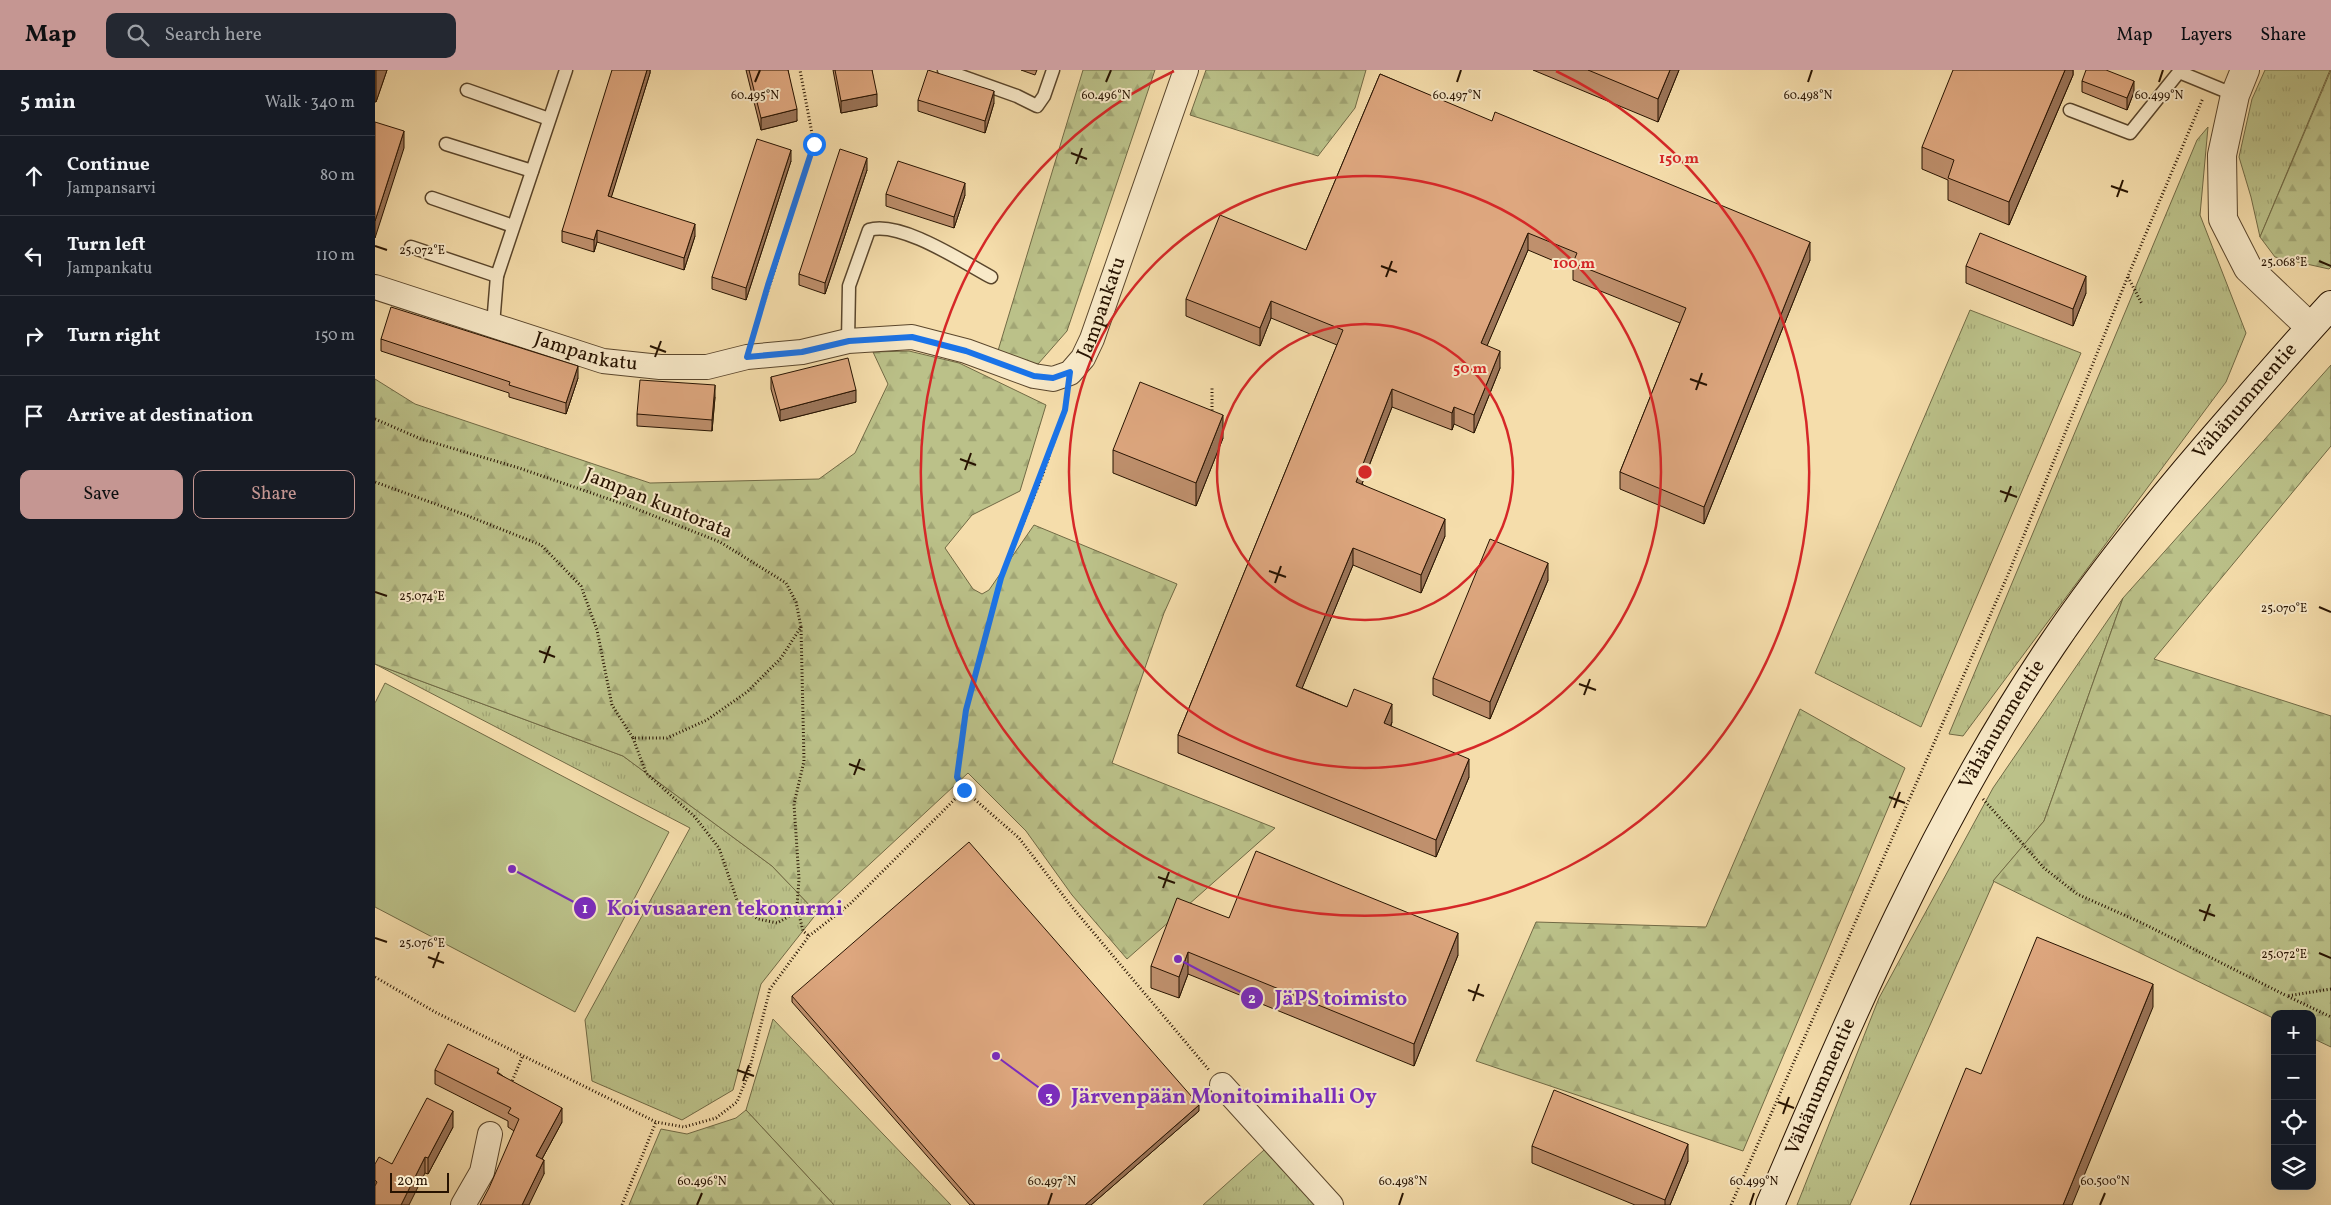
<!DOCTYPE html>
<meta charset="utf-8">
<style>
:root{--surface:#171b24;--page:#242831;--text:#f1f3f6;--muted:#9ea1a6;--line:#363941;--accent:#c59692}
body{margin:0;font-family:Vollkorn,serif;background:var(--page);color:var(--text)}
.controls{position:absolute;right:15px;bottom:15px;display:grid;overflow:hidden;border-radius:10px;box-shadow:0 5px 20px #0002}
.controls button{width:45px;height:45px;display:grid;place-items:center;padding:0;border:0;border-bottom:1px solid var(--line);background:var(--surface);color:var(--text);font:25px sans-serif}
.scale{position:absolute;left:15px;bottom:12px;width:59px;box-sizing:border-box;padding-left:5px;border:2px solid #271301;border-top:0;font-size:14px;line-height:18px;white-space:nowrap;color:#271301;-webkit-text-stroke:4px #f8e9c8;paint-order:stroke}
.stop{position:absolute;width:15px;height:15px;margin:-11px;border:4px solid #1a73e8;border-radius:50%;background:#fff}
.stop.end{background:#1a73e8;border-color:#fff;box-shadow:0 1px 5px #0008}
.list{margin:0;padding:0;list-style:none}
h2{display:flex;justify-content:space-between;align-items:center;height:65px;margin:0;padding:0 20px;font-size:21px}
h2 small{font-size:16px;font-weight:400;color:var(--muted)}
.list li{display:grid;grid-template-columns:32px 1fr auto;gap:15px;align-items:center;box-sizing:border-box;height:80px;padding:0 20px;border-top:1px solid var(--line)}
.list b{display:block;font-size:19px;white-space:nowrap}
.list p{margin:0;font-size:16px;white-space:nowrap;color:var(--muted)}
.list em{font-size:16px;font-style:normal;color:var(--muted)}
.actions{display:flex;gap:10px;padding:15px 20px}
.actions a{flex:1;padding:11px 0;border:1px solid var(--accent);border-radius:10px;text-align:center;font-size:18px;color:var(--accent)}
.actions .main{background:var(--accent);color:#111}
.icon{flex:none;width:28px;height:28px;fill:none;stroke:currentColor;stroke-width:2;stroke-linecap:round;stroke-linejoin:round}
.map{position:relative;flex:none;width:1956px;height:1135px;overflow:hidden}
header{display:flex;align-items:center;gap:30px;box-sizing:border-box;height:70px;padding:0 25px;background:var(--accent);color:#111}
header strong{font-size:24px}
nav{display:flex;gap:28px;margin-inline-start:auto;font-size:18px}
.search{width:350px;height:45px;background:var(--page);display:flex;align-items:center;gap:12px;box-sizing:border-box;padding:0 18px;border-radius:10px;color:var(--muted);font-size:19px}
main{display:flex}
aside{flex:1;background:var(--surface)}
.map>svg:first-child{display:block}
.grass{fill:url(#grass-tufts);stroke:#716a45}
.forest{fill:url(#forest-firs);stroke:#716a45}
.pitch{fill:#bbc189;stroke:#716a45}
.lines{fill:none;stroke-linecap:round;stroke-linejoin:round}
.service-casing{stroke:#5a462c;stroke-width:15}
.minor-casing{stroke:#5a462c;stroke-width:26}
.tertiary-casing{stroke:#5a462c;stroke-width:30}
.secondary-casing{stroke:#271301;stroke-width:30}
.path{stroke:#271301;stroke-width:3;stroke-dasharray:1 2.5;stroke-linecap:butt}
.service{stroke:#f8e9c8;stroke-width:12}
.minor{stroke:#f8e9c8;stroke-width:24}
.tertiary{stroke:#f8e9c8;stroke-width:28}
.secondary{stroke:#f8e9c8;stroke-width:28}
.wall{fill:#bf906d;stroke:#271301}
.shaded-wall{fill:#9b7559;stroke:#271301}
.building{fill:#dea77f;stroke:#271301}
.route{stroke:#1a73e8;stroke-width:6}
.ticks{fill:none;stroke:#271301;stroke-width:2}
.ring{fill:none;stroke:#d62828;stroke-width:2.5}
.labels{text-anchor:middle;dominant-baseline:central;stroke-width:4;stroke-linejoin:round;paint-order:stroke}
.street-label{font-size:20px;fill:#271301;stroke:#f8e9c8}
.ticks-label{font-size:12px;text-anchor:middle;fill:#271301;stroke:#f8e9c8;stroke-width:4;stroke-linejoin:round;paint-order:stroke}
.centre{fill:#d62828;stroke:#f8e9c8;stroke-width:2.5}
.ring-label{font-size:15px;text-anchor:middle;font-weight:bold;fill:#d62828;stroke:#f8e9c8;stroke-width:4;stroke-linejoin:round;paint-order:stroke}
.leader{fill:none;stroke:#7b2cbf;stroke-width:2}
.callout-dot{fill:#7b2cbf;stroke:#f8e9c8;stroke-width:2}
.mark-label{font-size:15px;text-anchor:middle;font-weight:bold;fill:#fff}
.callout-label{font-size:21px;text-anchor:middle;font-weight:bold;fill:#7b2cbf;stroke:#f8e9c8;stroke-width:4;stroke-linejoin:round;paint-order:stroke}
</style>
<header>
<strong>Map</strong>
<div class="search"><svg class="icon" aria-label="search" viewBox="0 0 24 24"><circle cx="10" cy="10" r="6"/><path d="M15 15l6 6"/></svg>Search here</div>
<nav><a>Map</a><a>Layers</a><a>Share</a></nav>
</header>
<main>
<aside>
<h2>5 min<small>Walk · 340 m</small></h2>
<ul class="list">
<li><svg class="icon" aria-label="ahead" viewBox="0 0 24 24"><path d="M12 20V5M6 11l6-6 6 6"/></svg><div><b>Continue</b><p>Jampansarvi</p></div><em>80 m</em></li>
<li><svg class="icon" aria-label="left" viewBox="0 0 24 24"><path d="M17 20v-9H6M10 6l-5 5 5 5"/></svg><div><b>Turn left</b><p>Jampankatu</p></div><em>110 m</em></li>
<li><svg class="icon" aria-label="right" viewBox="0 0 24 24"><path d="M7 20v-9h11M14 6l5 5-5 5"/></svg><div><b>Turn right</b></div><em>150 m</em></li>
<li><svg class="icon" aria-label="arrive" viewBox="0 0 24 24"><path d="M6 21V4h12l-3 4 3 4H6"/></svg><div><b>Arrive at destination</b></div></li>
</ul>
<div class="actions"><a class="main">Save</a><a>Share</a></div>
</aside>
<div class="map">
<svg width="1956" height="1135" viewBox="0 0 1956 1135">
<defs>
<pattern id="grass-tufts" width="24" height="20" patternUnits="userSpaceOnUse" patternTransform="scale(1.25)"><rect width="24" height="20" fill="#bbc189"/><path d="M3 7l-1-3M5 7V3M7 7l1-3M15 17l-1-3M17 17v-4M19 17l1-3" fill="none" stroke="#a1a574"/></pattern>
<pattern id="forest-firs" width="22" height="20" patternUnits="userSpaceOnUse" patternTransform="scale(1.25)"><rect width="22" height="20" fill="#bbc189"/><path d="M5 1l3.5 6h-7zM16 11l3.5 6h-7z" fill="#a1a574"/></pattern>
</defs>
<rect width="100%" height="100%" fill="#f5ddab"/>
<filter id="stains"><feTurbulence type="fractalNoise" baseFrequency=".004" numOctaves="4"/><feColorMatrix values="0 0 0 0 .2 0 0 0 0 .09 0 0 0 0 .02 0 0 0 .5 -.17"/></filter>
<radialGradient id="worn" r=".72"><stop offset=".6" stop-color="#630" stop-opacity="0"/><stop offset="1" stop-color="#630" stop-opacity=".3"/></radialGradient>
<g class="grass">
<polygon points="1890,0 1955,0 1885,167 1876,127 1864,87 1877,29"/>
<polygon points="1833,57 1825,145 1871,263 1851,312 1588,666 1574,664 1822,70"/>
<polygon points="1595,240 1706,283 1546,657 1440,603"/>
<polygon points="1748,528 1669,751 1620,809 1475,1135 1422,1135 1504,928 1618,718"/>
<polygon points="0,594 248,686 397,796 442,843 386,914 358,1020 307,1050 217,1011 210,950 315,758"/>
<polygon points="398,949 576,1135 459,1135 371,1040"/>
<polygon points="889,1080 940,1135 828,1135"/>
</g>
<g class="forest">
<polygon points="708,0 780,0 692,261 663,294 647,292 622,284"/>
<polygon points="831,0 991,0 980,38 943,86 815,45"/>
<polygon points="1956,0 1956,197 1954,199 1900,187 1885,167"/>
<polygon points="534,281 584,293 671,335 645,421 597,445 570,478 598,519 607,524 614,520 659,455 802,514 789,543 737,693 900,758 752,889 697,825 651,761 593,703 442,843 397,796 248,686 0,594 0,309 40,334 275,413 444,409 480,383 513,314 498,282"/>
<polygon points="1956,295 1956,376 1779,589 1956,646 1956,977 1937,968 1937,944 1900,944 1900,949 1618,811 1669,751 1748,528"/>
<polygon points="1425,639 1530,698 1368,1081 1101,991 1161,852 1331,857"/>
<polygon points="371,1040 459,1135 254,1135 286,1059 312,1064 361,1048"/>
</g>
<polygon class="pitch" points="10,613 294,762 200,942 0,837 0,633"/>
<g class="lines">
<defs>
<g id="service">
<polyline points="569,0 642,26 662,36 669,26 678,0"/>
<polyline points="92,20 174,49"/>
<polyline points="1695,40 1755,63 1804,2 1860,25"/>
<polyline points="71,74 157,101"/>
<polyline points="57,128 138,156"/>
<polyline points="36,177 122,206"/>
<polyline points="118,255 122,206 191,0"/>
<path d="M 473,271 L 474,216 L 494,160 C 525,150 588,192 616,207"/>
</g>
<g id="minor">
<path id="s1" d="M 0,217 L 228,291 L 285,297 L 332,297 L 372,287 L 427,282 L 473,271 L 537,267 L 591,281 L 659,306 L 678,309 L 695,303 L 708,288 L 717,269 L 811,0"/>
<polyline points="847,1015 956,1135"/>
<polyline points="88,1135 107,1102 115,1064"/>
</g>
<polyline id="tertiary" points="1870,0 1860,25 1847,85 1848,149 1873,198 1935,257"/>
<g id="secondary">
<path id="s2" d="M 1395,1135 C 1476,945 1561,746 1677,575 C 1731,495 1793,420 1856,348 C 1889,310 1922,272 1956,235"/>
</g>
</defs>
<use href="#service" class="service-casing"/>
<use href="#minor" class="minor-casing"/>
<use href="#tertiary" class="tertiary-casing"/>
<use href="#secondary" class="secondary-casing"/>
<g class="path">
<polyline points="1753,207 1767,234"/>
<polyline points="379,265 439,74 425,0"/>
<polyline points="837,344 837,317"/>
<polyline points="0,349 46,369 144,398 254,436 345,472 411,513 421,532 426,557 406,588 372,622 332,650 292,668 258,668 237,635 222,560 206,516 166,475 88,444 0,412"/>
<polyline points="426,557 429,691 419,734 424,809 422,836 428,861 434,866"/>
<polyline points="258,668 271,703 320,747 344,778 364,836 383,849 402,853 413,847 422,836"/>
<polyline points="589,720 582,707 591,640 626,508 668,404 690,340 692,325"/>
<polyline points="1608,729 1669,798 1702,824 1767,853 1912,926"/>
<polyline points="0,907 60,942 281,1052 309,1057 341,1048 362,1032 373,1005 395,919 434,866 475,834 589,720 644,768 697,837 834,1000"/>
<polyline points="1956,919 1912,926 1956,947"/>
<polyline points="136,1014 148,985"/>
<polyline points="247,1135 281,1052"/>
<polyline points="1356,1135 1635,500 1753,206 1828,28"/>
</g>
<use href="#service" class="service"/>
<use href="#minor" class="minor"/>
<use href="#tertiary" class="tertiary"/>
<use href="#secondary" class="secondary"/>
</g>
<g class="wall">
<polygon points="0,0 12,0 1,32 0,32"/>
<polygon points="275,0 275,3 236,127 320,166 309,200 222,172 219,182 187,172 187,161"/>
<polygon points="371,0 413,0 422,51 386,60"/>
<polygon points="458,0 497,0 502,36 466,43"/>
<polygon points="646,0 662,0 660,5"/>
<polygon points="1158,0 1304,0 1283,52"/>
<polygon points="1698,0 1698,5 1634,155 1573,130 1573,110 1547,99 1547,77"/>
<polygon points="1005,4 1435,190 1329,454 1245,419 1245,402 1305,253 1198,210 1198,199 1153,180 1112,275 1125,298 1099,363 1079,354 1077,360 1017,337 987,414 1070,466 1046,523 978,495 927,618 972,637 1017,652 1016,656 1094,707 1061,787 803,683 803,665 962,275 896,248 885,276 811,246 811,229 931,180"/>
<polygon points="1707,11 1759,22 1752,40 1707,22"/>
<polygon points="543,30 619,33 610,63 543,41"/>
<polygon points="416,91 371,230 337,219 337,207"/>
<polygon points="492,100 450,224 424,215 424,204"/>
<polygon points="511,124 590,125 579,158 511,136"/>
<polygon points="1591,196 1711,223 1698,256 1591,213"/>
<polygon points="6,269 203,308 191,344 134,327 134,323 6,281"/>
<polygon points="396,307 481,332 405,351 396,319"/>
<polygon points="340,327 337,361 262,356 262,344"/>
<polygon points="848,368 821,436 738,403 738,380"/>
<polygon points="1173,510 1115,649 1058,625 1058,608"/>
<polygon points="854,848 1083,885 1039,996 813,904 804,928 776,918 776,896"/>
<polygon points="417,926 824,1041 716,1135 595,1135 417,932"/>
<polygon points="60,1000 124,1003 187,1052 167,1089 169,1104 139,1061 133,1057 133,1051 60,1014"/>
<polygon points="78,1057 53,1104 50,1103 0,1135 0,1094 17,1094"/>
<polygon points="1157,1076 1313,1091 1295,1135 1260,1135 1157,1093"/>
</g>
<g class="shaded-wall">
<polygon points="1,0 12,0 1,32"/>
<polygon points="272,0 275,0 275,3 233,138 233,126"/>
<polygon points="1295,0 1304,0 1283,52 1283,29"/>
<polygon points="1690,0 1698,0 1698,5 1634,155 1634,132"/>
<polygon points="1759,11 1759,22 1752,40 1752,28"/>
<polygon points="619,21 619,33 610,63 610,51"/>
<polygon points="502,24 502,36 466,43 466,31"/>
<polygon points="422,39 422,51 386,60 386,48"/>
<polygon points="29,61 29,78 0,168 0,151"/>
<polygon points="416,80 416,91 371,230 371,218"/>
<polygon points="492,88 492,100 450,224 450,213"/>
<polygon points="590,113 590,125 579,158 579,147"/>
<polygon points="320,154 320,166 309,200 309,188"/>
<polygon points="222,160 222,172 219,182 219,170"/>
<polygon points="1153,163 1153,180 1106,290 1106,273"/>
<polygon points="1435,172 1435,190 1329,454 1329,437"/>
<polygon points="1711,206 1711,223 1698,256 1698,239"/>
<polygon points="896,231 896,248 885,276 885,258"/>
<polygon points="1125,281 1125,298 1099,363 1099,345"/>
<polygon points="203,296 203,308 191,344 191,333"/>
<polygon points="340,315 340,327 337,361 337,350"/>
<polygon points="1017,319 1017,337 981,429 981,412"/>
<polygon points="481,320 481,332 405,351 405,340"/>
<polygon points="1079,337 1079,354 1077,360 1077,343"/>
<polygon points="848,345 848,368 821,436 821,413"/>
<polygon points="1070,449 1070,466 1046,523 1046,505"/>
<polygon points="978,478 978,495 921,633 921,616"/>
<polygon points="1173,493 1173,510 1115,649 1115,632"/>
<polygon points="1017,634 1017,652 1009,671 1009,653"/>
<polygon points="1094,689 1094,707 1061,787 1061,770"/>
<polygon points="1083,863 1083,885 1039,996 1039,974"/>
<polygon points="813,882 813,904 804,928 804,907"/>
<polygon points="1778,914 1778,937 1697,1135 1688,1135"/>
<polygon points="824,1035 824,1041 716,1135 710,1135"/>
<polygon points="187,1038 187,1052 161,1100 161,1086"/>
<polygon points="78,1041 78,1057 53,1104 53,1088"/>
<polygon points="1313,1074 1313,1091 1295,1135 1290,1135 1290,1130"/>
<polygon points="50,1087 50,1103 34,1135 26,1135"/>
<polygon points="169,1090 169,1104 154,1135 147,1135"/>
</g>
<g class="building">
<polygon points="237,0 272,0 233,126 320,154 309,188 222,160 219,170 187,161"/>
<polygon points="374,0 413,0 422,39 386,48"/>
<polygon points="460,0 497,0 502,24 466,31"/>
<polygon points="553,0 619,21 610,51 543,30"/>
<polygon points="1213,0 1295,0 1283,29"/>
<polygon points="1578,0 1690,0 1634,132 1573,108 1579,90 1547,77"/>
<polygon points="1711,0 1731,0 1759,11 1752,28 1707,11"/>
<polygon points="1005,4 1117,51 1120,42 1435,172 1329,437 1245,402 1311,238 1198,193 1202,183 1153,163 1106,273 1125,281 1099,345 1079,337 1077,343 1017,319 981,412 1070,449 1046,505 978,478 921,616 972,637 979,619 1017,634 1009,653 1094,689 1061,770 803,665 968,260 896,231 885,258 811,229 845,145 931,180"/>
<polygon points="0,52 29,61 0,151"/>
<polygon points="382,69 416,80 371,218 337,207"/>
<polygon points="465,79 492,88 450,213 424,204"/>
<polygon points="523,91 590,113 579,147 511,124"/>
<polygon points="1605,163 1711,206 1698,239 1591,196"/>
<polygon points="16,237 203,296 191,333 134,315 135,312 6,269"/>
<polygon points="473,288 481,320 405,340 396,307"/>
<polygon points="265,310 340,315 337,350 262,344"/>
<polygon points="765,312 848,345 821,413 738,380"/>
<polygon points="1115,469 1173,493 1115,632 1058,608"/>
<polygon points="594,772 824,1035 710,1135 600,1135 417,926"/>
<polygon points="881,781 1083,863 1039,974 813,882 804,907 776,896 802,828 854,848"/>
<polygon points="1662,867 1778,914 1688,1135 1535,1135 1591,998 1606,1004"/>
<polygon points="73,974 124,999 122,1003 187,1038 161,1086 169,1090 147,1135 105,1135 114,1118 144,1049 133,1043 136,1038 60,1000"/>
<polygon points="1179,1020 1313,1074 1290,1130 1157,1076"/>
<polygon points="52,1028 78,1041 53,1088 50,1087 26,1135 0,1135 0,1116 2,1112 0,1110 0,1094 4,1087 17,1094"/>
</g>
<g class="lines">
<polyline class="route" points="439,74 393,215 372,287 427,282 474,271 537,267 591,281 659,306 678,308 695,302 690,340 626,508 591,640 582,707 589,720"/>
</g>
<path class="ticks" d="M 380,12 L 385,0M 731,12 L 736,0M 1082,12 L 1086,0M 1433,12 L 1437,0M 1784,12 L 1788,0M 696,83 L 712,89M 701,94 L 707,78M 1736,116 L 1753,122M 1742,127 L 1748,110M 0,176 L 12,180M 1944,191 L 1956,196M 1006,196 L 1022,202M 1011,207 L 1017,191M 275,276 L 291,282M 280,287 L 286,271M 1315,309 L 1332,315M 1321,320 L 1327,303M 585,389 L 601,395M 590,400 L 596,383M 1625,421 L 1642,427M 1630,432 L 1636,416M 894,501 L 911,507M 900,513 L 906,496M 0,522 L 12,526M 1944,537 L 1956,542M 164,581 L 180,587M 169,593 L 175,576M 1204,614 L 1221,620M 1209,625 L 1215,609M 474,694 L 490,700M 479,705 L 485,689M 1514,727 L 1530,733M 1519,738 L 1525,722M 783,807 L 800,813M 788,818 L 794,802M 1824,840 L 1840,846M 1829,851 L 1835,834M 0,868 L 12,872M 1944,883 L 1956,888M 53,887 L 69,893M 58,898 L 64,882M 1093,920 L 1109,926M 1098,931 L 1104,914M 362,1000 L 379,1006M 368,1011 L 374,995M 1403,1032 L 1419,1038M 1408,1044 L 1414,1027M 322,1135 L 327,1123M 673,1135 L 677,1123M 1024,1135 L 1028,1123M 1375,1135 L 1379,1123M 1725,1135 L 1730,1123"/>
<g class="ring">
<circle cx="990" cy="402" r="148"/>
<circle cx="990" cy="402" r="296"/>
<path d="M1181 1A444 444 0 1 1 799 1"/>
</g>
<g class="labels">
<g class="street-label">
<text stroke="none"><textPath href="#s1" startOffset="791">Jampankatu</textPath></text>
<text stroke="none"><textPath href="#s1" startOffset="221">Jampankatu</textPath></text>
<text stroke="none"><textPath href="#s2" startOffset="939">Vähänummentie</textPath></text>
<text transform="translate(283 434) rotate(22)">Jampan kuntorata</text>
<text stroke="none"><textPath href="#s2" startOffset="534">Vähänummentie</textPath></text>
<text stroke="none"><textPath href="#s2" startOffset="129">Vähänummentie</textPath></text>
</g>
</g>
<g class="ticks-label">
<text x="380" y="29">60.495°N</text>
<text x="731" y="29">60.496°N</text>
<text x="1082" y="29">60.497°N</text>
<text x="1433" y="29">60.498°N</text>
<text x="1784" y="29">60.499°N</text>
<text x="47" y="184">25.072°E</text>
<text x="1909" y="196">25.068°E</text>
<text x="47" y="530">25.074°E</text>
<text x="1909" y="542">25.070°E</text>
<text x="47" y="877">25.076°E</text>
<text x="1909" y="888">25.072°E</text>
<text x="327" y="1115">60.496°N</text>
<text x="677" y="1115">60.497°N</text>
<text x="1028" y="1115">60.498°N</text>
<text x="1379" y="1115">60.499°N</text>
<text x="1730" y="1115">60.500°N</text>
</g>
<circle cx="990" cy="402" r="8" class="centre"/>
<g class="ring-label">
<text x="1304" y="93">150 m</text>
<text x="1199" y="198">100 m</text>
<text x="1095" y="303">50 m</text>
</g>
<path class="leader" d="M137 799L210 838M803 889L877 928M621 986L674 1025"/>
<g class="callout-dot">
<circle cx="137" cy="799" r="5"/>
<circle cx="803" cy="889" r="5"/>
<circle cx="621" cy="986" r="5"/>
<circle cx="210" cy="838" r="12"/>
<circle cx="877" cy="928" r="12"/>
<circle cx="674" cy="1025" r="12"/>
</g>
<g class="mark-label">
<text x="210" y="843">1</text>
<text x="877" y="933">2</text>
<text x="674" y="1031">3</text>
</g>
<g class="callout-label">
<text x="350" y="845">Koivusaaren tekonurmi</text>
<text x="966" y="935">JäPS toimisto</text>
<text x="849" y="1033">Järvenpään Monitoimihalli Oy</text>
</g>
<rect width="100%" height="100%" filter="url(#stains)"/>
<rect width="100%" height="100%" fill="url(#worn)"/>
</svg>
<div class="controls">
<button>+</button>
<button>−</button>
<button><svg class="icon" aria-label="locate" viewBox="0 0 24 24"><circle cx="12" cy="12" r="6"/><path d="M12 2v4M12 18v4M2 12h4M18 12h4"/></svg></button>
<button><svg class="icon" aria-label="layers" viewBox="0 0 24 24"><path d="M12 4l9 5-9 5-9-5zM3 14l9 5 9-5"/></svg></button>
</div>
<div class="scale">20 m</div>
<div class="stop" style="left:439px;top:74px"></div>
<div class="stop end" style="left:589px;top:720px"></div>
</div>
</main>
